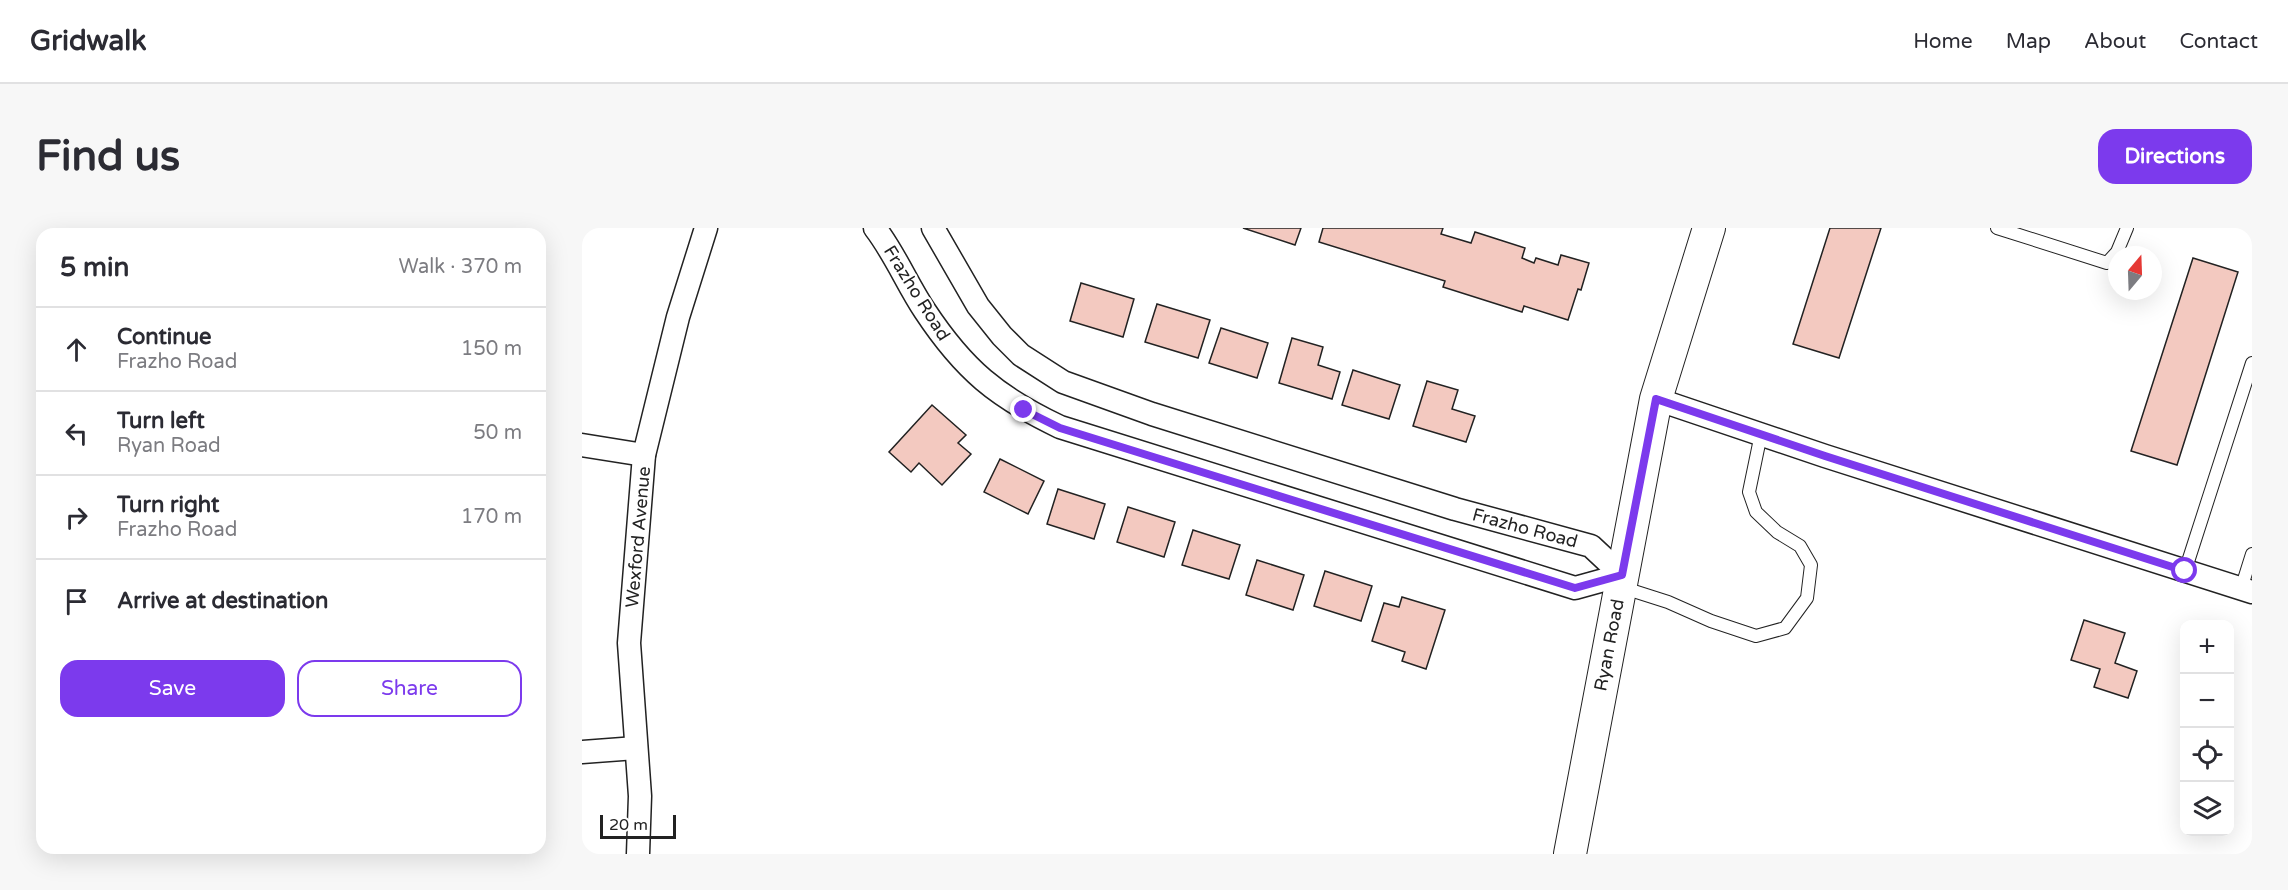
<!DOCTYPE html>
<meta charset="utf-8">
<style>
:root{--surface:#fff;--page:#f7f7f7;--text:#2b2b33;--muted:#7c7c81;--line:#e1e1e2;--accent:#7c3aed}
body{margin:0;font-family:"Varela Round",sans-serif;background:var(--page);color:var(--text)}
.controls{position:absolute;right:18px;bottom:18px;display:grid;overflow:hidden;border-radius:12px;box-shadow:0 6px 24px #0002}
.controls button{width:54px;height:54px;display:grid;place-items:center;padding:0;border:0;border-bottom:2px solid var(--line);background:var(--surface);color:var(--text);font:30px sans-serif}
.compass{position:absolute;left:1526px;top:18px;width:54px;height:54px;border-radius:50%;background:var(--surface);box-shadow:0 6px 24px #0002;rotate:19deg}
.scale{position:absolute;left:18px;bottom:15px;width:76px;box-sizing:border-box;padding-left:6px;border:3px solid #222;border-top:0;font-size:16px;line-height:21px;white-space:nowrap;color:#222;-webkit-text-stroke:4px #fff;paint-order:stroke}
.stop{position:absolute;width:18px;height:18px;margin:-14px;border:4px solid #7c3aed;border-radius:50%;background:#fff}
.stop.end{background:#7c3aed;border-color:#fff;box-shadow:0 2px 6px #0008}
.list{margin:0;padding:0;list-style:none}
h2{display:flex;justify-content:space-between;align-items:center;height:78px;margin:0;padding:0 24px;font-size:26px}
h2 small{font-size:20px;font-weight:400;color:var(--muted)}
.list li{display:grid;grid-template-columns:39px 1fr auto;gap:18px;align-items:center;box-sizing:border-box;height:84px;padding:0 24px;border-top:2px solid var(--line)}
.list b{display:block;font-size:22px;white-space:nowrap}
.list p{margin:0;font-size:20px;white-space:nowrap;color:var(--muted)}
.list em{font-size:20px;font-style:normal;color:var(--muted)}
.actions{display:flex;gap:12px;padding:18px 24px}
.actions a{flex:1;padding:14px 0;border:2px solid var(--accent);border-radius:18px;text-align:center;font-size:21px;color:var(--accent)}
.actions .main{background:var(--accent);color:#fff}
.icon{flex:none;width:33px;height:33px;fill:none;stroke:currentColor;stroke-width:2;stroke-linecap:round;stroke-linejoin:round}
.map{position:relative;flex:none;width:1670px;height:626px;overflow:hidden;border-radius:18px}
header{display:flex;align-items:center;gap:36px;box-sizing:border-box;height:84px;padding:0 30px;background:var(--surface);border-bottom:2px solid var(--line)}
header strong{font-size:28px}
nav{display:flex;gap:33px;margin-inline-start:auto;font-size:21px}
.intro{display:flex;align-items:center;justify-content:space-between;box-sizing:border-box;height:144px;padding:0 36px}
h1{margin:0;font-size:42px}
.button{padding:15px 27px;border-radius:18px;background:var(--accent);color:#fff;font-size:21px;font-weight:700}
main{display:flex;gap:36px;padding:0 36px}
aside{flex:1;background:var(--surface);border-radius:18px;box-shadow:0 6px 24px #0002}
.map>svg:first-child{display:block}
.building{fill:#f3c9c0;stroke:#222;stroke-width:1.5}
.lines{fill:none;stroke-linecap:round;stroke-linejoin:round}
.service-casing{stroke:#222;stroke-width:14}
.minor-casing{stroke:#222;stroke-width:25}
.secondary-casing{stroke:#222;stroke-width:34}
.service{stroke:#fff;stroke-width:12}
.minor{stroke:#fff;stroke-width:22}
.secondary{stroke:#fff;stroke-width:32}
.route{stroke:#7c3aed;stroke-width:8}
.labels{text-anchor:middle;dominant-baseline:central;stroke-width:4.5;stroke-linejoin:round;paint-order:stroke}
.street-label{font-size:18px;fill:#222;stroke:#fff}
</style>
<header>
<strong>Gridwalk</strong>
<nav><a>Home</a><a>Map</a><a>About</a><a>Contact</a></nav>
</header>
<div class="intro"><h1>Find us</h1><a class="button">Directions</a></div>
<main>
<aside>
<h2>5 min<small>Walk · 370 m</small></h2>
<ul class="list">
<li><svg class="icon" aria-label="ahead" viewBox="0 0 24 24"><path d="M12 20V5M6 11l6-6 6 6"/></svg><div><b>Continue</b><p>Frazho Road</p></div><em>150 m</em></li>
<li><svg class="icon" aria-label="left" viewBox="0 0 24 24"><path d="M17 20v-9H6M10 6l-5 5 5 5"/></svg><div><b>Turn left</b><p>Ryan Road</p></div><em>50 m</em></li>
<li><svg class="icon" aria-label="right" viewBox="0 0 24 24"><path d="M7 20v-9h11M14 6l5 5-5 5"/></svg><div><b>Turn right</b><p>Frazho Road</p></div><em>170 m</em></li>
<li><svg class="icon" aria-label="arrive" viewBox="0 0 24 24"><path d="M6 21V4h12l-3 4 3 4H6"/></svg><div><b>Arrive at destination</b></div></li>
</ul>
<div class="actions"><a class="main">Save</a><a>Share</a></div>
</aside>
<div class="map">
<svg width="1670" height="626" viewBox="0 0 1670 626">
<rect width="100%" height="100%" fill="#fff"/>
<g class="building">
<polygon points="661,0 719,0 713,17"/>
<polygon points="741,0 861,0 859,6 889,15 893,4 943,20 940,30 952,35 954,30 976,37 979,27 1007,35 999,62 996,61 986,92 942,78 940,84 861,59 863,53 737,14"/>
<polygon points="1248,0 1299,0 1257,130 1211,116"/>
<polygon points="1611,30 1656,44 1595,237 1549,223"/>
<polygon points="499,55 552,71 541,109 488,93"/>
<polygon points="575,76 628,92 616,130 563,114"/>
<polygon points="639,100 686,115 675,150 627,135"/>
<polygon points="710,110 741,119 736,137 758,144 750,171 697,155"/>
<polygon points="771,142 818,157 807,191 760,177"/>
<polygon points="845,153 876,162 870,181 893,188 884,214 831,198"/>
<polygon points="350,177 384,207 376,215 389,226 360,257 337,235 329,244 307,224"/>
<polygon points="418,231 462,253 446,286 402,264"/>
<polygon points="476,261 523,276 512,311 465,296"/>
<polygon points="546,279 593,294 582,329 535,314"/>
<polygon points="611,302 658,317 647,351 600,337"/>
<polygon points="675,332 722,347 711,382 664,367"/>
<polygon points="743,343 790,358 779,393 732,378"/>
<polygon points="820,369 863,382 844,441 820,433 823,424 790,413 802,375 817,379"/>
<polygon points="1502,392 1543,405 1533,435 1555,443 1546,470 1512,459 1518,441 1489,432"/>
</g>
<g class="lines">
<defs>
<g id="service">
<polyline points="1415,0 1525,35 1535,24 1545,0"/>
<polyline points="1603,343 1670,135"/>
<polyline points="1039,359 1086,374 1129,393 1174,408 1203,400 1225,370 1229,337 1218,318 1195,304 1174,284 1167,264 1179,206"/>
<polyline points="1659,361 1670,326"/>
</g>
<g id="minor">
<path d="M 293,0 C 313,26 325,56 343,83 C 382,142 415,169 478,199 L 993,360 L 1040,347"/>
<polyline points="351,0 396,78 420,108 439,127 481,154 570,186 873,281 1009,318 1040,347"/>
<polyline points="1074,171 1243,228 1670,364"/>
<polyline points="0,217 62,227"/>
<polyline points="0,524 54,520"/>
<polyline points="56,626 58,568 47,415 62,227 96,89 124,0"/>
</g>
<polyline id="secondary" points="988,626 1074,171 1127,0"/>
</defs>
<use href="#service" class="service-casing"/>
<use href="#minor" class="minor-casing"/>
<use href="#secondary" class="secondary-casing"/>
<use href="#service" class="service"/>
<use href="#minor" class="minor"/>
<use href="#secondary" class="secondary"/>
</g>
<g class="lines">
<polyline class="route" points="442,182 478,200 993,360 1040,347 1074,171 1243,228 1603,343"/>
</g>
<g class="labels">
<g class="street-label">
<text transform="translate(335 65) rotate(58)">Frazho Road</text>
<text transform="translate(943 300) rotate(15)">Frazho Road</text>
<text transform="translate(56 309) rotate(-85)">Wexford Avenue</text>
<text transform="translate(1027 417) rotate(-79)">Ryan Road</text>
</g>
</g>
</svg>
<div class="controls">
<button>+</button>
<button>−</button>
<button><svg class="icon" aria-label="locate" viewBox="0 0 24 24"><circle cx="12" cy="12" r="6"/><path d="M12 2v4M12 18v4M2 12h4M18 12h4"/></svg></button>
<button><svg class="icon" aria-label="layers" viewBox="0 0 24 24"><path d="M12 4l9 5-9 5-9-5zM3 14l9 5 9-5"/></svg></button>
</div>
<svg class="compass" viewBox="-18 -18 36 36"><path d="M0-13l5 13h-10z" fill="#e53935"/><path d="M0 13l5-13h-10z" fill="#7c7c81"/></svg>
<div class="scale">20 m</div>
<div class="stop" style="left:1603px;top:343px"></div>
<div class="stop end" style="left:442px;top:182px"></div>
</div>
</main>
